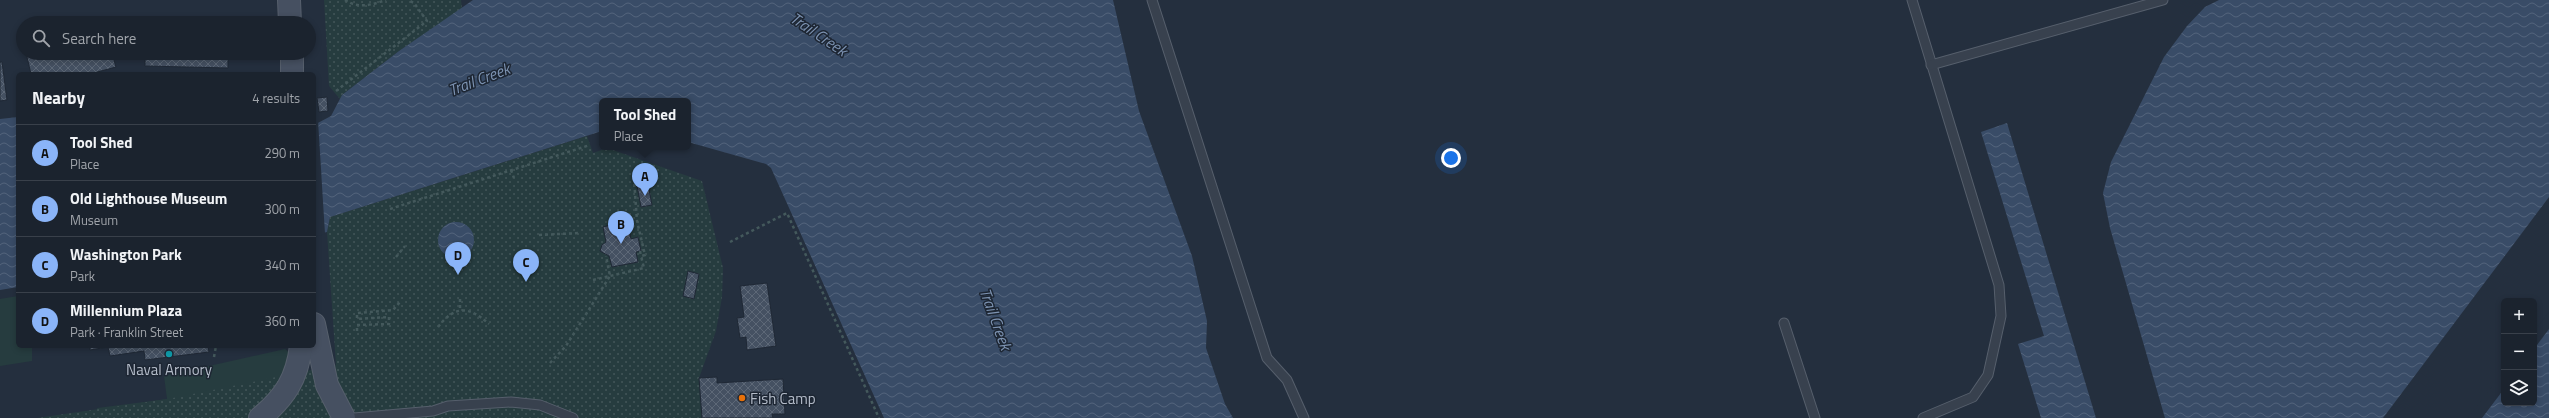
<!DOCTYPE html>
<meta charset="utf-8">
<style>
:root{--surface:#1b232e;--page:#282f3a;--text:#f1f3f6;--muted:#a0a4aa;--line:#39404a;--accent:#8ab4f8}
body{margin:0;font-family:"Titillium Web",sans-serif;background:var(--page);color:var(--text)}
.controls{position:absolute;right:12px;bottom:12px;display:grid;overflow:hidden;border-radius:6px;box-shadow:0 2px 6px #0003}
.controls button{width:36px;height:36px;display:grid;place-items:center;padding:0;border:0;border-bottom:1px solid var(--line);background:var(--surface);color:var(--text);font:20px sans-serif}
.you{position:absolute;left:1451px;top:158px;width:14px;height:14px;margin:-10px;border:3px solid #fff;border-radius:50%;background:#1a73e8;box-shadow:0 0 0 6px #1a73e833}
.badge{display:grid;place-items:center;width:26px;height:26px;border-radius:50%;background:var(--accent);color:#111;font-size:13px;font-weight:700}
.pin{position:absolute;translate:-50% -33px;filter:drop-shadow(0 1px 2px #0008)}
.pin::after{content:'';position:absolute;top:21px;width:14px;height:12px;background:inherit;clip-path:polygon(0 0,100% 0,50% 100%)}
.popup{position:absolute;left:599px;top:98px;width:92px;height:52px;box-sizing:border-box;display:grid;place-content:center;border-radius:6px;background:var(--surface);filter:drop-shadow(0 1px 3px #0005);font-size:13px;white-space:nowrap;color:var(--muted)}
.popup b{font-size:15px;color:var(--text)}
.popup::after{content:'';position:absolute;left:50%;top:100%;margin-left:-8px;border:8px solid transparent;border-top-color:var(--surface)}
.list{margin:0;padding:0;list-style:none}
h2{display:flex;justify-content:space-between;align-items:center;height:52px;margin:0;padding:0 16px;font-size:17px}
h2 small{font-size:13px;font-weight:400;color:var(--muted)}
.list li{display:grid;grid-template-columns:26px 1fr auto;gap:12px;align-items:center;box-sizing:border-box;height:56px;padding:0 16px;border-top:1px solid var(--line)}
.list b{display:block;font-size:15px;white-space:nowrap}
.list p{margin:0;font-size:13px;white-space:nowrap;color:var(--muted)}
.list em{font-size:13px;font-style:normal;color:var(--muted)}
.icon{flex:none;width:22px;height:22px;fill:none;stroke:currentColor;stroke-width:2;stroke-linecap:round;stroke-linejoin:round}
.map{position:relative;flex:none;width:2549px;height:418px;overflow:hidden}
.search{position:absolute;background:var(--surface);box-shadow:0 2px 6px #0003;left:16px;top:16px;width:300px;height:44px;display:flex;align-items:center;gap:10px;box-sizing:border-box;padding:0 14px;border-radius:22px;color:var(--muted);font-size:15px}
.panel{position:absolute;background:var(--surface);box-shadow:0 2px 6px #0003;left:16px;top:72px;width:300px;height:276px;border-radius:6px}
.map>svg:first-child{display:block}
.grass{fill:#263c3f}
.park{fill:url(#park-dots)}
.water{fill:url(#water-waves)}
.pier{fill:#242f3e}
.building{fill:url(#building-cross-hatch);stroke:#1f2835}
.lines{fill:none;stroke-linecap:round;stroke-linejoin:round}
.lane-casing{stroke:#565f6c;stroke-width:11}
.secondary-casing{stroke:#565f6c;stroke-width:24}
.path{stroke:#44595c;stroke-width:2.5;stroke-dasharray:3 3;stroke-linecap:butt}
.lane{stroke:#38414e;stroke-width:9}
.secondary{stroke:#465061;stroke-width:22}
.culture-dot{fill:#0f9aa8;stroke:#1d2633;stroke-width:1.5}
.food-dot{fill:#e8710a;stroke:#1d2633;stroke-width:1.5}
.labels{text-anchor:middle;dominant-baseline:central;stroke-width:3;stroke-linejoin:round;paint-order:stroke}
.poi-label{font-size:15px;fill:#b4bcc9;stroke:#1d2633}
.water-label{font-size:16px;font-style:italic;fill:#7c92b1;stroke:#1d2633}
</style>
<div class="map">
<svg width="2549" height="418" viewBox="0 0 2549 418">
<defs>
<pattern id="park-dots" width="8" height="8" patternUnits="userSpaceOnUse"><rect width="8" height="8" fill="#263c3f"/><path d="M2 2h.1M6 6h.1" fill="none" stroke="#435659" stroke-width="1.8" stroke-linecap="round"/></pattern>
<pattern id="water-waves" width="16" height="10" patternUnits="userSpaceOnUse"><rect width="16" height="10" fill="#394c67"/><path d="M0 5q4-4 8 0t8 0" fill="none" stroke="#53647b"/></pattern>
<pattern id="building-cross-hatch" width="8" height="8" patternUnits="userSpaceOnUse"><rect width="8" height="8" fill="#455162"/><path d="M0 0l8 8M0 8l8-8" fill="none" stroke="#5d6877"/></pattern>
</defs>
<rect width="100%" height="100%" fill="#242f3e"/>
<g class="grass">
<polygon points="18,296 18,346 32,346 32,361 0,366 0,299"/>
<polygon points="285,349 291,354 279,385 98,418 97,408 167,399 164,376"/>
</g>
<g class="park">
<polygon points="324,0 461,0 462,9 399,51 342,95 340,99 329,86"/>
<polygon points="587,136 593,153 607,148 702,181 723,268 722,297 716,331 699,378 702,418 37,418 168,399 336,365 327,232 330,217"/>
</g>
<g class="water">
<polygon points="473,0 1113,0 1139,111 1192,256 1207,321 1206,348 1225,404 1233,418 884,418 771,168 766,164 688,142 688,101 602,101 602,131 330,217 327,232 314,235 314,125 331,116 342,95 399,51"/>
<polygon points="2219,0 2549,0 2549,197 2383,418 2165,418 2110,228 2103,193 2111,162 2164,57 2187,26 2205,7"/>
<polygon points="18,117 18,287 0,290 0,119"/>
<polygon points="2007,123 2096,418 2041,418 2018,344 2044,336 1981,132"/>
<circle cx="456" cy="240" r="18"/>
<polygon points="2549,314 2549,418 2470,418 2504,373 2504,403 2534,403 2534,334"/>
</g>
<g class="pier">
<polygon points="318,121 325,234 314,237 314,123"/>
<polygon points="2549,312 2549,329 2534,349 2534,331"/>
<polygon points="2504,371 2504,389 2482,418 2468,418"/>
</g>
<g class="building">
<polygon points="26,53 112,53 116,67 90,74 31,74"/>
<polygon points="145,53 228,53 228,68 145,66"/>
<polygon points="0,62 2,62 7,100 0,101"/>
<polygon points="327,97 328,111 319,112 317,98"/>
<polygon points="646,174 648,182 636,184 634,176"/>
<polygon points="648,184 652,205 641,207 637,186"/>
<polygon points="627,221 631,239 638,237 641,251 636,252 638,262 612,267 609,256 600,251 602,245 606,242 603,227"/>
<polygon points="688,271 699,274 694,299 683,296"/>
<polygon points="767,283 776,346 747,350 746,337 740,338 737,318 744,317 740,286"/>
<polygon points="90,346 208,346 209,352 145,360 144,351 110,356 108,347 90,350"/>
<polygon points="717,377 717,383 783,379 785,414 772,414 773,418 702,418 699,378"/>
</g>
<g class="lines">
<defs>
<g id="lane">
<polyline points="1152,0 1267,358 1287,380 1304,418"/>
<polyline points="1912,0 1999,285 2001,316 1988,375 1973,397 1923,418"/>
<polyline points="1931,65 2163,0"/>
<polyline points="1784,323 1815,418"/>
<polyline points="354,418 433,411 448,406 511,402 540,405 573,418"/>
</g>
<g id="secondary">
<polyline points="289,0 290,23"/>
<polyline points="292,53 292,74"/>
<polyline points="314,324 327,385 344,418"/>
<path d="M 260,418 C 285,397 297,379 301,346"/>
</g>
</defs>
<use href="#lane" class="lane-casing"/>
<use href="#secondary" class="secondary-casing"/>
<g class="path">
<path d="M 345,0 C 358,9 371,5 386,0"/>
<polyline points="336,91 427,21 414,3 408,0"/>
<polyline points="511,170 514,178"/>
<polyline points="390,209 590,145"/>
<polyline points="539,235 580,233"/>
<polyline points="730,242 787,213 879,418"/>
<polyline points="640,251 641,256"/>
<polyline points="396,257 405,246"/>
<polyline points="593,280 644,268 641,256 645,255 637,221 634,179"/>
<polyline points="460,299 460,310"/>
<path d="M 438,327 C 455,305 469,306 489,324"/>
<polyline points="357,331 357,325 389,324 389,317 357,319 357,313 393,310 400,302"/>
<polyline points="214,357 216,346"/>
<polyline points="550,363 566,346 610,276 606,256"/>
</g>
<use href="#lane" class="lane"/>
<use href="#secondary" class="secondary"/>
</g>
<circle class="culture-dot" cx="169" cy="354" r="4"/>
<circle class="food-dot" cx="742" cy="398" r="4"/>
<g class="labels">
<g class="poi-label">
<text x="169" y="369">Naval Armory</text>
<text x="750" y="398" text-anchor="start">Fish Camp</text>
</g>
<g class="water-label">
<text transform="translate(819 34) rotate(34)">Trail Creek</text>
<text transform="translate(479 79) rotate(-21)">Trail Creek</text>
<text transform="translate(996 319) rotate(70)">Trail Creek</text>
</g>
</g>
</svg>
<div class="controls">
<button>+</button>
<button>−</button>
<button><svg class="icon" aria-label="layers" viewBox="0 0 24 24"><path d="M12 4l9 5-9 5-9-5zM3 14l9 5 9-5"/></svg></button>
</div>
<div class="you"></div>
<div class="pin badge" style="left:645px;top:196px">A</div>
<div class="popup"><b>Tool Shed</b>Place</div>
<div class="pin badge" style="left:621px;top:244px">B</div>
<div class="pin badge" style="left:526px;top:282px">C</div>
<div class="pin badge" style="left:458px;top:275px">D</div>
<div class="search"><svg class="icon" aria-label="search" viewBox="0 0 24 24"><circle cx="10" cy="10" r="6"/><path d="M15 15l6 6"/></svg>Search here</div>
<section class="panel">
<h2>Nearby<small>4 results</small></h2>
<ul class="list">
<li><span class="badge">A</span><div><b>Tool Shed</b><p>Place</p></div><em>290 m</em></li>
<li><span class="badge">B</span><div><b>Old Lighthouse Museum</b><p>Museum</p></div><em>300 m</em></li>
<li><span class="badge">C</span><div><b>Washington Park</b><p>Park</p></div><em>340 m</em></li>
<li><span class="badge">D</span><div><b>Millennium Plaza</b><p>Park · Franklin Street</p></div><em>360 m</em></li>
</ul>
</section>
</div>
